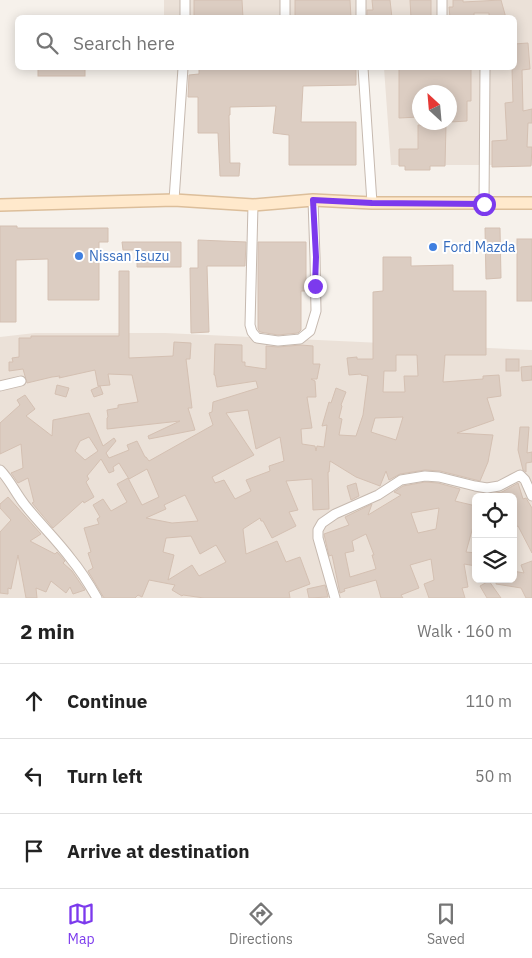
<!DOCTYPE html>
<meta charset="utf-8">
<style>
:root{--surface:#fff;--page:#f2f2f2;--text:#222;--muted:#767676;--line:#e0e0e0;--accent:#7c3aed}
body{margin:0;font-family:"IBM Plex Sans",sans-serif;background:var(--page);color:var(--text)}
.controls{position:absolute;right:15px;bottom:15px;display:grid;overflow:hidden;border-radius:8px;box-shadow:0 2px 12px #0003}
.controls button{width:45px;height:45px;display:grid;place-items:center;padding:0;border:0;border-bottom:1px solid var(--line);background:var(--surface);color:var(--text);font:25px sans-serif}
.compass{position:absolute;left:412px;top:85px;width:45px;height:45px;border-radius:50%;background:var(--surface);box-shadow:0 2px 12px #0003;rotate:334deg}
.stop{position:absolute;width:15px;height:15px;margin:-11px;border:4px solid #7c3aed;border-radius:50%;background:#fff}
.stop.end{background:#7c3aed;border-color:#fff;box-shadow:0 1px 5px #0008}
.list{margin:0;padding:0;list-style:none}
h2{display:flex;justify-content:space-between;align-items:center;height:65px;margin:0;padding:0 20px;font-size:21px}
h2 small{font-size:16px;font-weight:400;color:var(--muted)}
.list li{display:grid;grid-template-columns:32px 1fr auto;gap:15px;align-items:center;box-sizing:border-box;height:75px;padding:0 20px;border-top:1px solid var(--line)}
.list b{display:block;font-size:19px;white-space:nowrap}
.list em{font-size:16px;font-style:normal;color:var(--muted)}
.icon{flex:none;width:28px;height:28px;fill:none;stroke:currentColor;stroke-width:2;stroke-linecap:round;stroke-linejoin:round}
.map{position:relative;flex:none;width:532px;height:598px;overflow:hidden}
.search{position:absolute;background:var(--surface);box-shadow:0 2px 12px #0003;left:15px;right:15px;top:15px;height:55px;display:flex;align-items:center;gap:12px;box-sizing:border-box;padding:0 18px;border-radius:8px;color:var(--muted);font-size:19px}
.sheet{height:290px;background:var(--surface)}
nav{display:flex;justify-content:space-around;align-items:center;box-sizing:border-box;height:70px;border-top:1px solid var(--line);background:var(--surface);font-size:14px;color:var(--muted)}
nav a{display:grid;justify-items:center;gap:2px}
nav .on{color:var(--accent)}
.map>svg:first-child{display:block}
.residential{fill:#ebe1d8;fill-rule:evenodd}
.building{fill:#dccdc2;stroke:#d4c0b2;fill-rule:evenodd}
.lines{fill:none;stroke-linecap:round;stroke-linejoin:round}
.street-casing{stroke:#c6b9af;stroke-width:11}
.secondary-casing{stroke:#dcbe9a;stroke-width:14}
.street{stroke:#fff;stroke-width:9}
.secondary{stroke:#ffe9cc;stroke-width:11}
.route{stroke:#7c3aed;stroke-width:6}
.shop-dot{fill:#3f7fe0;stroke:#fff;stroke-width:2}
.labels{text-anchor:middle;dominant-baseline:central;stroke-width:4;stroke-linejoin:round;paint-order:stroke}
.shop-label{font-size:14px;fill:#366cbe;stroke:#fff;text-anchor:start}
</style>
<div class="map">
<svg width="532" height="598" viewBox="0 0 532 598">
<rect width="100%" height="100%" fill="#f6f1eb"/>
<g class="residential">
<path d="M 164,0 L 532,0 L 532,165 L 391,165 L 384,68 L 514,68 L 514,18 L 164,17 ZM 420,92 L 450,92 L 450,122 L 420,122 Z"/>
<path d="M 35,333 L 165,333 L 532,350 L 532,598 L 0,598 L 0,337 ZM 476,497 L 513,497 L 513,579 L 476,579 Z"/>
</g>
<g class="building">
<polygon points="194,0 242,0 243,18 194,18"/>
<polygon points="295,0 350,0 351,18 295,18"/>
<polygon points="372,0 390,0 392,18 367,18 367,10 373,10"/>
<polygon points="410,0 431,0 431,18 411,18"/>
<polygon points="453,0 463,0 463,2 501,0 506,18 489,18 489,13 474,13 474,18 450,18 449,7 453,7"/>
<polygon points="528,43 530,69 522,70 523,111 532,109 532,123 528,123 527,147 532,147 531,166 492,167 492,141 507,140 505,103 513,102 512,68 514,68 514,44"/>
<rect x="38" y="68" width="47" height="8"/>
<polygon points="199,68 356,68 356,85 303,86 301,122 356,122 356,165 289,165 289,135 273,133 276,106 230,107 230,115 229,115 230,163 240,163 239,176 220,176 218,133 198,133 198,97 188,97 189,75 199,74"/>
<polygon points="399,68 471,68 471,101 467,101 467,121 450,122 450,92 420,92 419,117 399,118"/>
<polygon points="418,125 446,125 445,166 430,166 430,170 405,170 405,166 399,166 399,149 418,149"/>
<polygon points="0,226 17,226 17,228 108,228 108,242 99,242 99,300 48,300 48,259 16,260 16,322 0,322"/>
<polygon points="485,228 500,228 501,278 486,279"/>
<rect x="517" y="239" width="15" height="62"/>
<polygon points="198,240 246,242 245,266 207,266 209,332 191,333 190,268 198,268"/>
<polygon points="122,242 181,242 181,267 137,267 137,250 123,250"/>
<polygon points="258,242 306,242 306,291 301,291 301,330 298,333 278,335 260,332 258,329"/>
<path d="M 383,257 L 411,257 L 411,266 L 453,265 L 453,291 L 486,291 L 486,355 L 445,355 L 443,382 L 483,379 L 483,376 L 499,375 L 501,396 L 487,398 L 494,420 L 457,433 L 493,435 L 488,462 L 480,481 L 440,471 L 425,470 L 400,474 L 389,480 L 386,471 L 380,486 L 356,477 L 330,461 L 329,472 L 328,472 L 329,509 L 313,510 L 312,479 L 286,481 L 298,510 L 289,512 L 296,526 L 272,538 L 263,521 L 261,521 L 260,518 L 243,529 L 246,554 L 277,541 L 286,562 L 300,557 L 310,584 L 289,592 L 290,598 L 204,598 L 183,595 L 182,596 L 172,590 L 175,585 L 149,580 L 142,597 L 138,595 L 135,598 L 104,598 L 88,571 L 93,568 L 88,553 L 91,552 L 84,528 L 99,524 L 97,519 L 100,517 L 93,505 L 103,499 L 111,511 L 127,502 L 117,484 L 128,478 L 142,505 L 159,497 L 147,469 L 129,479 L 119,463 L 113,467 L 114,471 L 109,473 L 101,459 L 87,476 L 89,479 L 86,482 L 94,497 L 84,503 L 83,501 L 53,528 L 32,503 L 34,502 L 28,478 L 18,483 L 11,473 L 23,468 L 21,444 L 0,454 L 0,423 L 20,405 L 17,400 L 25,395 L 35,409 L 26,416 L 52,436 L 53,420 L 89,413 L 103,446 L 114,438 L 116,441 L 106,453 L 109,458 L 129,450 L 127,445 L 137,441 L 145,457 L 146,457 L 149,461 L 213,425 L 209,413 L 212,412 L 213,402 L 258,388 L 256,381 L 217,387 L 215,375 L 214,375 L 215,344 L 242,345 L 242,362 L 245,362 L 245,366 L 266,369 L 266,346 L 278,347 L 301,345 L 313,346 L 313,364 L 320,364 L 317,379 L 311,379 L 315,381 L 316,397 L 307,397 L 312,428 L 301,429 L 302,444 L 315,446 L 316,451 L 317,446 L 324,447 L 327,425 L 322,426 L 329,402 L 331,403 L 336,388 L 346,392 L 341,405 L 342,406 L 339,418 L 342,419 L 339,435 L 356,436 L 363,415 L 368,376 L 361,375 L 361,374 L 349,375 L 347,358 L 357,357 L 357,359 L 373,359 L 373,292 L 383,291 ZM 396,355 L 417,355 L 418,376 L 404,376 L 405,392 L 383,392 L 384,371 L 396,371 ZM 248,410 L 256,449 L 280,437 L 284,461 L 269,466 L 270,471 L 246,480 L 251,491 L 235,499 L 224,480 L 215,483 L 212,477 L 254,455 L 226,413 ZM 403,417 L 396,440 L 371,432 L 375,418 ZM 89,437 L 98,451 L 85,460 L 75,451 L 80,441 ZM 185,495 L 198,521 L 172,523 L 146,518 L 166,509 L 164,505 ZM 191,536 L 200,554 L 216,545 L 226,562 L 199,576 L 192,565 L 168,580 L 174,555 L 163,552 L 166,538 Z"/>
<polygon points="119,271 129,271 129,358 173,356 174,342 191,343 190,359 186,359 192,408 188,408 195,430 149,439 148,436 180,421 107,429 107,418 108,417 107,410 118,408 118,405 138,402 132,375 108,374 110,385 98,386 95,370 59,378 60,376 52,377 27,383 23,369 9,371 9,362 13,362 12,358 19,357 19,338 31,338 31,336 119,336"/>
<rect x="506" y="359" width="13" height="12"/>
<polygon points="532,366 532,380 522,381 521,367"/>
<polygon points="57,385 69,388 66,397 55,394"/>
<polygon points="100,386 103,394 94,397 91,390"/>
<polygon points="520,427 529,427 527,453 532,452 532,462 526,463 526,472 523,470 518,450"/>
<path d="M 425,482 L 438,483 L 460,489 L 455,501 L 476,506 L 476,523 L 474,523 L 466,552 L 476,553 L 476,566 L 464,564 L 468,587 L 462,588 L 465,598 L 429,598 L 424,584 L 434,580 L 431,559 L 410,565 L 419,588 L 401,595 L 403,598 L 381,598 L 376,580 L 344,589 L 345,591 L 340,593 L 332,555 L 329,556 L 324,534 L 349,525 L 345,517 L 372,504 L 368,515 L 401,495 L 394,492 L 403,486 ZM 439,508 L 436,529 L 418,533 L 411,513 ZM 366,534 L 374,555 L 372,555 L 376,569 L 350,577 L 345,553 L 354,551 L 352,541 Z"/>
<polygon points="356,483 359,496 351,500 347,486"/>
<polygon points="518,483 523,499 526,498 532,508 532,553 518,526 513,528 513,497 486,497 485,495 502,492"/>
<polygon points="8,497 41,534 30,541 55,554 57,552 65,561 63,563 72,571 85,590 73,594 70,587 66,593 51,581 46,592 36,588 37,598 26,598 18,555 11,589 8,588 8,594 0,593 0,532 11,520 0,508 0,504"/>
<polygon points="532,561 532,598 526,598 521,588 496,584 497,579 513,579 513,571 524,573 521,565"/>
<polygon points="489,581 501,598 487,598 480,586"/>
<polygon points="325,585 328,597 309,598 307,589"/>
</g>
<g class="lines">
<defs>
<g id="street">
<polyline points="185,0 185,18"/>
<polyline points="361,0 361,18"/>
<polyline points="442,0 442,18"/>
<polyline points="285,18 285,0"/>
<polyline points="363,68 372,203"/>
<polyline points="174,200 183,68"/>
<polyline points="484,204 485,68"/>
<polyline points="253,205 250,325 252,332 257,338 278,341 300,339 310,331 316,311 315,257 313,200"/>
<polyline points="0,386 21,381"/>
<path d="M 0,470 C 10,480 16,494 25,505 C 40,524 57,540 71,559 C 81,571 89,584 97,598"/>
<polyline points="335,598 318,538 318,530 322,523 335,514 378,495 401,480 425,476 439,477 475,486 487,488 499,486 520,475 525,480 532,496"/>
</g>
<polyline id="secondary" points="0,205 174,200 253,205 313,200 372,203 532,203"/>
</defs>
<use href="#street" class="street-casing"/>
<use href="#secondary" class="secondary-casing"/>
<use href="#street" class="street"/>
<use href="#secondary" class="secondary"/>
</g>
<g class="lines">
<polyline class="route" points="315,286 316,257 313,200 372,203 484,204"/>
</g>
<g class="shop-dot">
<circle cx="433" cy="247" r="5"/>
<circle cx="79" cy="256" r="5"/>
</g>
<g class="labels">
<g class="shop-label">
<text x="443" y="247">Ford Mazda</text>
<text x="89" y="256">Nissan Isuzu</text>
</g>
</g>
</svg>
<div class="controls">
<button><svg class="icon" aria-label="locate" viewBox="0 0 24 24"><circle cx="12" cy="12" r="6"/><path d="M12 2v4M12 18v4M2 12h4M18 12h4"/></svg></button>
<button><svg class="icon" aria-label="layers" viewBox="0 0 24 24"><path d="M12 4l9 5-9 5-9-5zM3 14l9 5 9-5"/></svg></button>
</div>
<svg class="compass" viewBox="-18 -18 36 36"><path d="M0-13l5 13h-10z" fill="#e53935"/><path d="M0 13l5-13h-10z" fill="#767676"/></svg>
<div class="stop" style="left:484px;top:204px"></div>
<div class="stop end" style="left:315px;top:286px"></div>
<div class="search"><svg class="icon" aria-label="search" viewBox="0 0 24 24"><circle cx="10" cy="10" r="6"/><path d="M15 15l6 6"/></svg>Search here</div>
</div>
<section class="sheet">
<h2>2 min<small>Walk · 160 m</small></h2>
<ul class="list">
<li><svg class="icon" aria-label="ahead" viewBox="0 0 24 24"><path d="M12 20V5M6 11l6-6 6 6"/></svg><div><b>Continue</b></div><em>110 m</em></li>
<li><svg class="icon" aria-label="left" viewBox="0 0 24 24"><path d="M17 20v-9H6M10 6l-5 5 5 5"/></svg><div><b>Turn left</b></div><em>50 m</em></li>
<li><svg class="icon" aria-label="arrive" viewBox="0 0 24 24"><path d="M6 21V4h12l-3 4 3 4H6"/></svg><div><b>Arrive at destination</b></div></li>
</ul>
</section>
<nav>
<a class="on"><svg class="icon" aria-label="map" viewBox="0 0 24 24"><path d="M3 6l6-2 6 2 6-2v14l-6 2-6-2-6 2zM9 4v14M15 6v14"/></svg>Map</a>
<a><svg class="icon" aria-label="directions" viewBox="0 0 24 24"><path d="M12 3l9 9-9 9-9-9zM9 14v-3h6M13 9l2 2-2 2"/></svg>Directions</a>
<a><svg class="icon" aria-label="saved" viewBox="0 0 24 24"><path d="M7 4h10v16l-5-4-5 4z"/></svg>Saved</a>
</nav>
